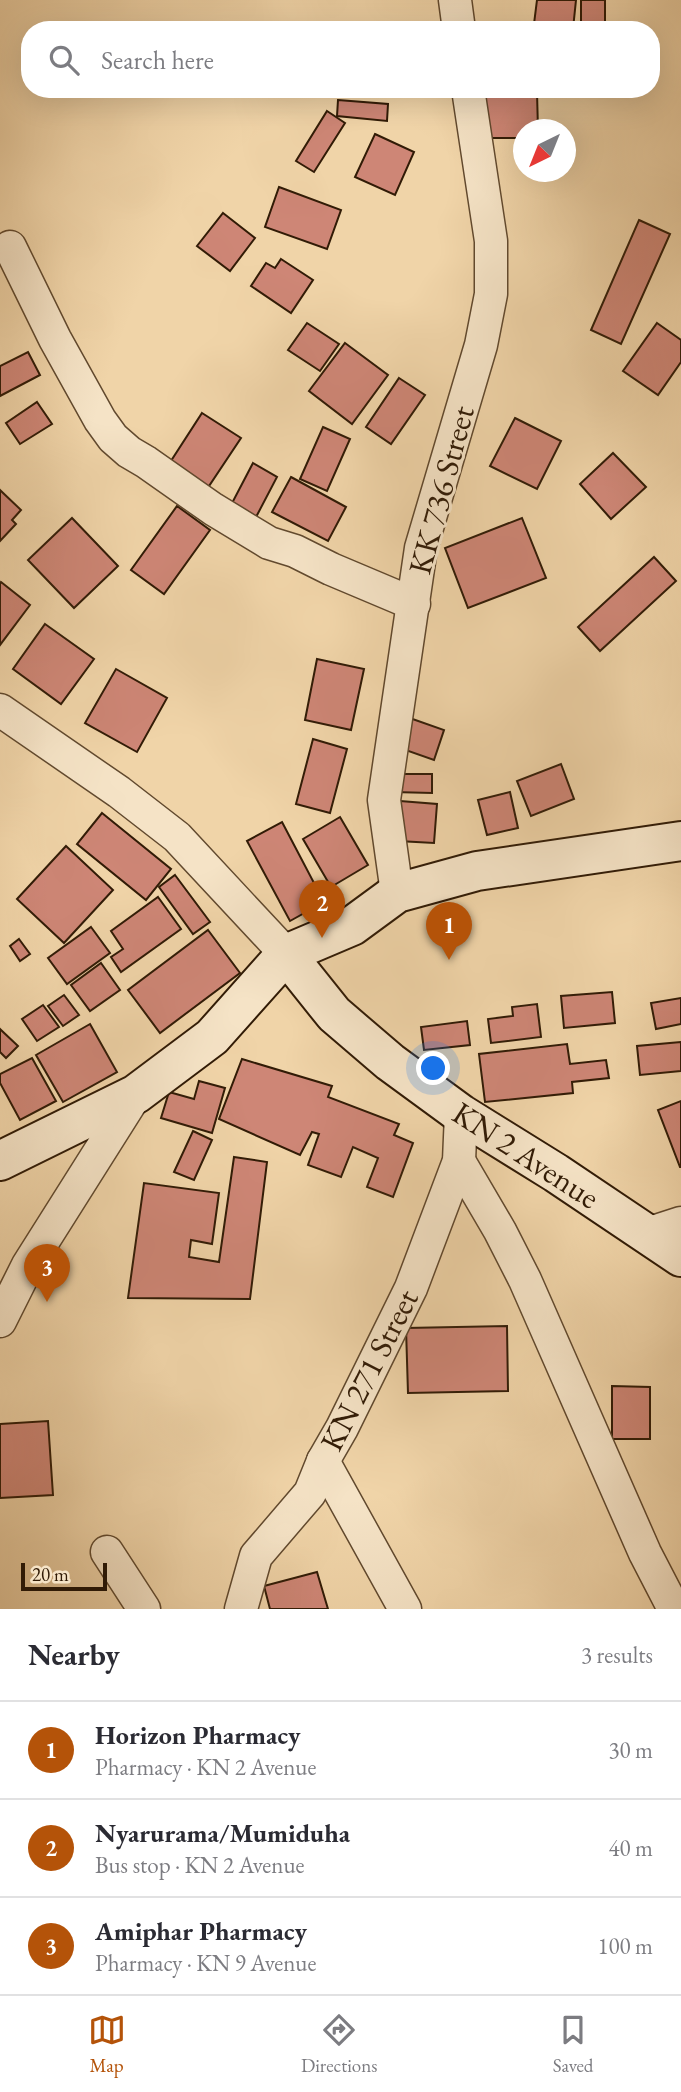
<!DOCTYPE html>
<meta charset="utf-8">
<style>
:root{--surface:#fff;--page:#f7f7f7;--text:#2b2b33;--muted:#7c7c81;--line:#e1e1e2;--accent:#b45309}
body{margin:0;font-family:"EB Garamond",serif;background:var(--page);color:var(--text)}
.compass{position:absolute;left:513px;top:119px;width:63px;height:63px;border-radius:50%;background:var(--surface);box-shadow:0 7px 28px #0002;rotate:223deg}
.scale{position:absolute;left:21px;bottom:18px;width:86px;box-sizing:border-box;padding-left:7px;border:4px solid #311b06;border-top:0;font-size:19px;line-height:24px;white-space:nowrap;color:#311b06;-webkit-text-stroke:5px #f5e3c6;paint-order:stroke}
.you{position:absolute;left:434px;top:1069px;width:24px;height:24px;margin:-18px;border:5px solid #fff;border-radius:50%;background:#1a73e8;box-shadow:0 0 0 10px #1a73e833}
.badge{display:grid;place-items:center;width:46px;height:46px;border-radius:50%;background:var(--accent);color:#fff;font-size:23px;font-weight:700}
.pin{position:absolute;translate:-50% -58px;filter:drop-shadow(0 2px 4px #0008)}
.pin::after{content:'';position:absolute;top:37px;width:24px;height:21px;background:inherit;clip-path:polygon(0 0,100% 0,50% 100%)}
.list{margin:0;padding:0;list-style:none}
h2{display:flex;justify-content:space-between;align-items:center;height:91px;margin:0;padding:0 28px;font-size:30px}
h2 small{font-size:23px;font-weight:400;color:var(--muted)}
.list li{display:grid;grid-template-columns:46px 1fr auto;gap:21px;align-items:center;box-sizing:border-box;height:98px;padding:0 28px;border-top:2px solid var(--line)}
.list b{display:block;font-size:26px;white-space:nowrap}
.list p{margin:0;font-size:23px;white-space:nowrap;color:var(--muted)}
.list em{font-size:23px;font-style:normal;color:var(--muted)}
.icon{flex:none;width:38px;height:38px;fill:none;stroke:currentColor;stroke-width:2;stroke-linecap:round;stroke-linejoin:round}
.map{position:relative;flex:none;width:681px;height:1609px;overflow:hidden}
.search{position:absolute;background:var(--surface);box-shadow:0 7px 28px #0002;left:21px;right:21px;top:21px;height:77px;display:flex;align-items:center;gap:18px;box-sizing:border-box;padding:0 24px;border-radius:28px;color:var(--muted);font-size:26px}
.sheet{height:385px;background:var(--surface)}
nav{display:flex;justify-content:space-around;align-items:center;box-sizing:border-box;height:98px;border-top:2px solid var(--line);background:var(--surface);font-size:19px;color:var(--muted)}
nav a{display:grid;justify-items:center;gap:4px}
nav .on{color:var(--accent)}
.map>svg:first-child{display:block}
.building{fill:#ce8676;stroke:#311b06;stroke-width:2}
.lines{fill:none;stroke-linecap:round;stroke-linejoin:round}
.minor-casing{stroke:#61492e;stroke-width:35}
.secondary-casing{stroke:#311b06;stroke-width:42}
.minor{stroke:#f5e3c6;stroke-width:32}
.secondary{stroke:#f5e3c6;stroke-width:38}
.labels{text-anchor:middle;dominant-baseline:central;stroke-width:6;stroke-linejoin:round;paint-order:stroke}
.street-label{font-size:32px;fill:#311b06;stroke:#f5e3c6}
</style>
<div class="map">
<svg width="681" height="1609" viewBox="0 0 681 1609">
<rect width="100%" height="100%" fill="#f0d4a8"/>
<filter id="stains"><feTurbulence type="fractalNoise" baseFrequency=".00286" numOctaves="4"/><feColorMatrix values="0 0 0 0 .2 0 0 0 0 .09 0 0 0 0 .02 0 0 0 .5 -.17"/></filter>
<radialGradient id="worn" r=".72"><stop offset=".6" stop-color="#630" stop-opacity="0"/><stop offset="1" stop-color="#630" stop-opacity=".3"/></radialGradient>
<g class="building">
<polygon points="537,0 576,0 573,29 534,24"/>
<rect x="581" y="0" width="24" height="30"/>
<polygon points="481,89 519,89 519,92 537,92 538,130 524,130 524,138 481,138"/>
<polygon points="338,100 388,104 387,121 337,116"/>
<polygon points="327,111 345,123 314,172 296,161"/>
<polygon points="375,134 414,152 395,195 355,177"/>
<polygon points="279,187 341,210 327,249 265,227"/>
<polygon points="223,213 255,238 230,271 197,246"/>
<polygon points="639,220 670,234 621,344 591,330"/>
<polygon points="281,259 313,280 291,313 251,286 266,263 275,268"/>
<polygon points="307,323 339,344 320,371 288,350"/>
<polygon points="657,323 681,340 681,362 658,395 623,371"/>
<polygon points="345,343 388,375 352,424 309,391"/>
<polygon points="28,352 40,375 0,396 0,366"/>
<polygon points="399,378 425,395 391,444 366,427"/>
<polygon points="37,402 52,424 20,444 6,423"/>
<polygon points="202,413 241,438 207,489 169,464"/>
<polygon points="515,418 561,441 537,489 490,466"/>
<polygon points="323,427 350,439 327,491 300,479"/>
<polygon points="613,453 646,487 611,519 580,484"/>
<polygon points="253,463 277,477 255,519 231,505"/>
<polygon points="291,477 346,507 328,541 272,512"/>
<polygon points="0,490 21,510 12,520 16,524 0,541"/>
<polygon points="177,506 210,530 164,594 131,570"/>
<polygon points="72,518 118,566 74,608 28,560"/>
<polygon points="522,518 546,578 468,608 445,548"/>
<polygon points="654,557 676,581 600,651 578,627"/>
<polygon points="1,582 30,605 0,645 0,584"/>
<polygon points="45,624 94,659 61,704 13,669"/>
<polygon points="317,659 364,669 351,730 305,720"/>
<polygon points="116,669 167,698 137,752 85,723"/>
<polygon points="404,716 444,730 434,760 394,746"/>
<polygon points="313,739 347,749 330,813 296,804"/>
<polygon points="561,764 574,799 531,816 517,781"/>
<polygon points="393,774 432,774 432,793 393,792"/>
<polygon points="510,792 518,828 487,835 478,800"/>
<polygon points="400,801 437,804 434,843 398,841"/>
<polygon points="102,813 171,869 146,900 77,844"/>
<polygon points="340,817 368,865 331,887 303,839"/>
<polygon points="282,822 324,902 290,921 247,841"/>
<polygon points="66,846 113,890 64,943 17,899"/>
<polygon points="175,875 210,922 193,934 159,887"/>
<polygon points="158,897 181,929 121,972 111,957 123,949 111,931"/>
<polygon points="91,927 110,953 67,984 48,958"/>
<polygon points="208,930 240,973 160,1033 128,990"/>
<polygon points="19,939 30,954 20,961 10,946"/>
<polygon points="101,963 120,990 90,1011 71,985"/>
<polygon points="612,992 615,1023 564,1028 561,996"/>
<polygon points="64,995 79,1015 63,1026 48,1006"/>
<polygon points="681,998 681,1024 656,1029 651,1003"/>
<polygon points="537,1004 541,1037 491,1043 488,1019 513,1016 512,1007"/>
<polygon points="43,1005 59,1027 37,1041 22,1019"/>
<polygon points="467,1021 470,1045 424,1050 421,1027"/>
<polygon points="90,1024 117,1072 63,1102 36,1055"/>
<polygon points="0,1029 18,1046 6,1058 0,1052"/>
<polygon points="681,1042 681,1071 640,1075 637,1046"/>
<polygon points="567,1044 570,1064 606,1060 609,1078 572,1082 573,1093 485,1102 479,1054"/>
<polygon points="32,1058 56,1101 20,1120 0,1083 0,1074"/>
<polygon points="242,1059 332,1086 328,1097 399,1124 394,1135 413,1143 393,1197 367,1187 378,1158 353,1147 341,1177 308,1165 319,1134 312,1132 300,1155 219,1119"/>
<polygon points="199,1081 225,1088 212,1133 161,1118 169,1092 194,1099"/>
<polygon points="681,1101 681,1167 680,1167 658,1110"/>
<polygon points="193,1131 212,1140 194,1180 174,1172"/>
<polygon points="234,1157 267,1162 250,1299 128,1298 144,1183 219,1193 212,1244 191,1240 189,1257 219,1262"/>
<polygon points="507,1326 508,1391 408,1393 406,1328"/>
<polygon points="612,1386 650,1387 650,1439 612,1439"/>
<polygon points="48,1421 53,1495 0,1498 0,1424"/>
<polygon points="317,1572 328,1609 270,1609 264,1586"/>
</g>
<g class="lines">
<defs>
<g id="minor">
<polyline points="455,0 459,30"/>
<polyline points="10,247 55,339 100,420 113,438 129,452 146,462 213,509 269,543 295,551 331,569 414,604"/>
<polyline points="0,710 119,792 177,837 286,954"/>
<polyline points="397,893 384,800 421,548 481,345 491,294 491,241 468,89"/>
<polyline points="459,1161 500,1231 525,1280 645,1553 674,1609"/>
<polyline points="647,1234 681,1223"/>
<polyline points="0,1321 28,1265 136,1094"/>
<polyline points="323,1461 405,1609"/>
<polyline points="107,1552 144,1609"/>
<polyline points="241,1609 256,1556 310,1493 323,1461 342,1428 411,1288 459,1161 461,1114"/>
</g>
<g id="secondary">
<polyline points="286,954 334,1014 390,1062 461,1114 556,1173 681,1257"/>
<polyline points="0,1161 136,1094 212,1037 286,954 352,926 397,893 477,871 681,841"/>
</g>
</defs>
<use href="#minor" class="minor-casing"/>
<use href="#secondary" class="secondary-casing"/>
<use href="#minor" class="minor"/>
<use href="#secondary" class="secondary"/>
</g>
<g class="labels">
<g class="street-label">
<text transform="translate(441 490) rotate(-75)">KK 736 Street</text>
<text transform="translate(526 1155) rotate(33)">KN 2 Avenue</text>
<text transform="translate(369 1370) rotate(-63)">KN 271 Street</text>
</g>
</g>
<rect width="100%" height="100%" filter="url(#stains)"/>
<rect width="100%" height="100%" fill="url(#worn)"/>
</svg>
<svg class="compass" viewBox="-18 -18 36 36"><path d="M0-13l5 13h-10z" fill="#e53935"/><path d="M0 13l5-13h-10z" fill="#7c7c81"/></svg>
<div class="scale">20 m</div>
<div class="you"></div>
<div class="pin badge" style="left:449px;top:960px">1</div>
<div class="pin badge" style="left:322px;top:938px">2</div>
<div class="pin badge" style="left:47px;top:1302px">3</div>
<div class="search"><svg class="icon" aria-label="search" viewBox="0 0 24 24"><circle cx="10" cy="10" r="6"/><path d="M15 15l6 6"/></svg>Search here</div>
</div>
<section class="sheet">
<h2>Nearby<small>3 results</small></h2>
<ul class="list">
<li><span class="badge">1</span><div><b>Horizon Pharmacy</b><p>Pharmacy · KN 2 Avenue</p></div><em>30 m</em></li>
<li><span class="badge">2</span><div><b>Nyarurama/Mumiduha</b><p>Bus stop · KN 2 Avenue</p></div><em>40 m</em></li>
<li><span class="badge">3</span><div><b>Amiphar Pharmacy</b><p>Pharmacy · KN 9 Avenue</p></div><em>100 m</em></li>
</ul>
</section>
<nav>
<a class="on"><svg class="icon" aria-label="map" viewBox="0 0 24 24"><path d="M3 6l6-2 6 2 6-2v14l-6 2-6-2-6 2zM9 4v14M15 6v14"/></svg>Map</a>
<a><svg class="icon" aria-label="directions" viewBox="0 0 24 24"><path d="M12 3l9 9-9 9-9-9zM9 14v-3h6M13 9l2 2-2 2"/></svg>Directions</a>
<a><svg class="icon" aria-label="saved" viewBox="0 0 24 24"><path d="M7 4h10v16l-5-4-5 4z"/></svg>Saved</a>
</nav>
